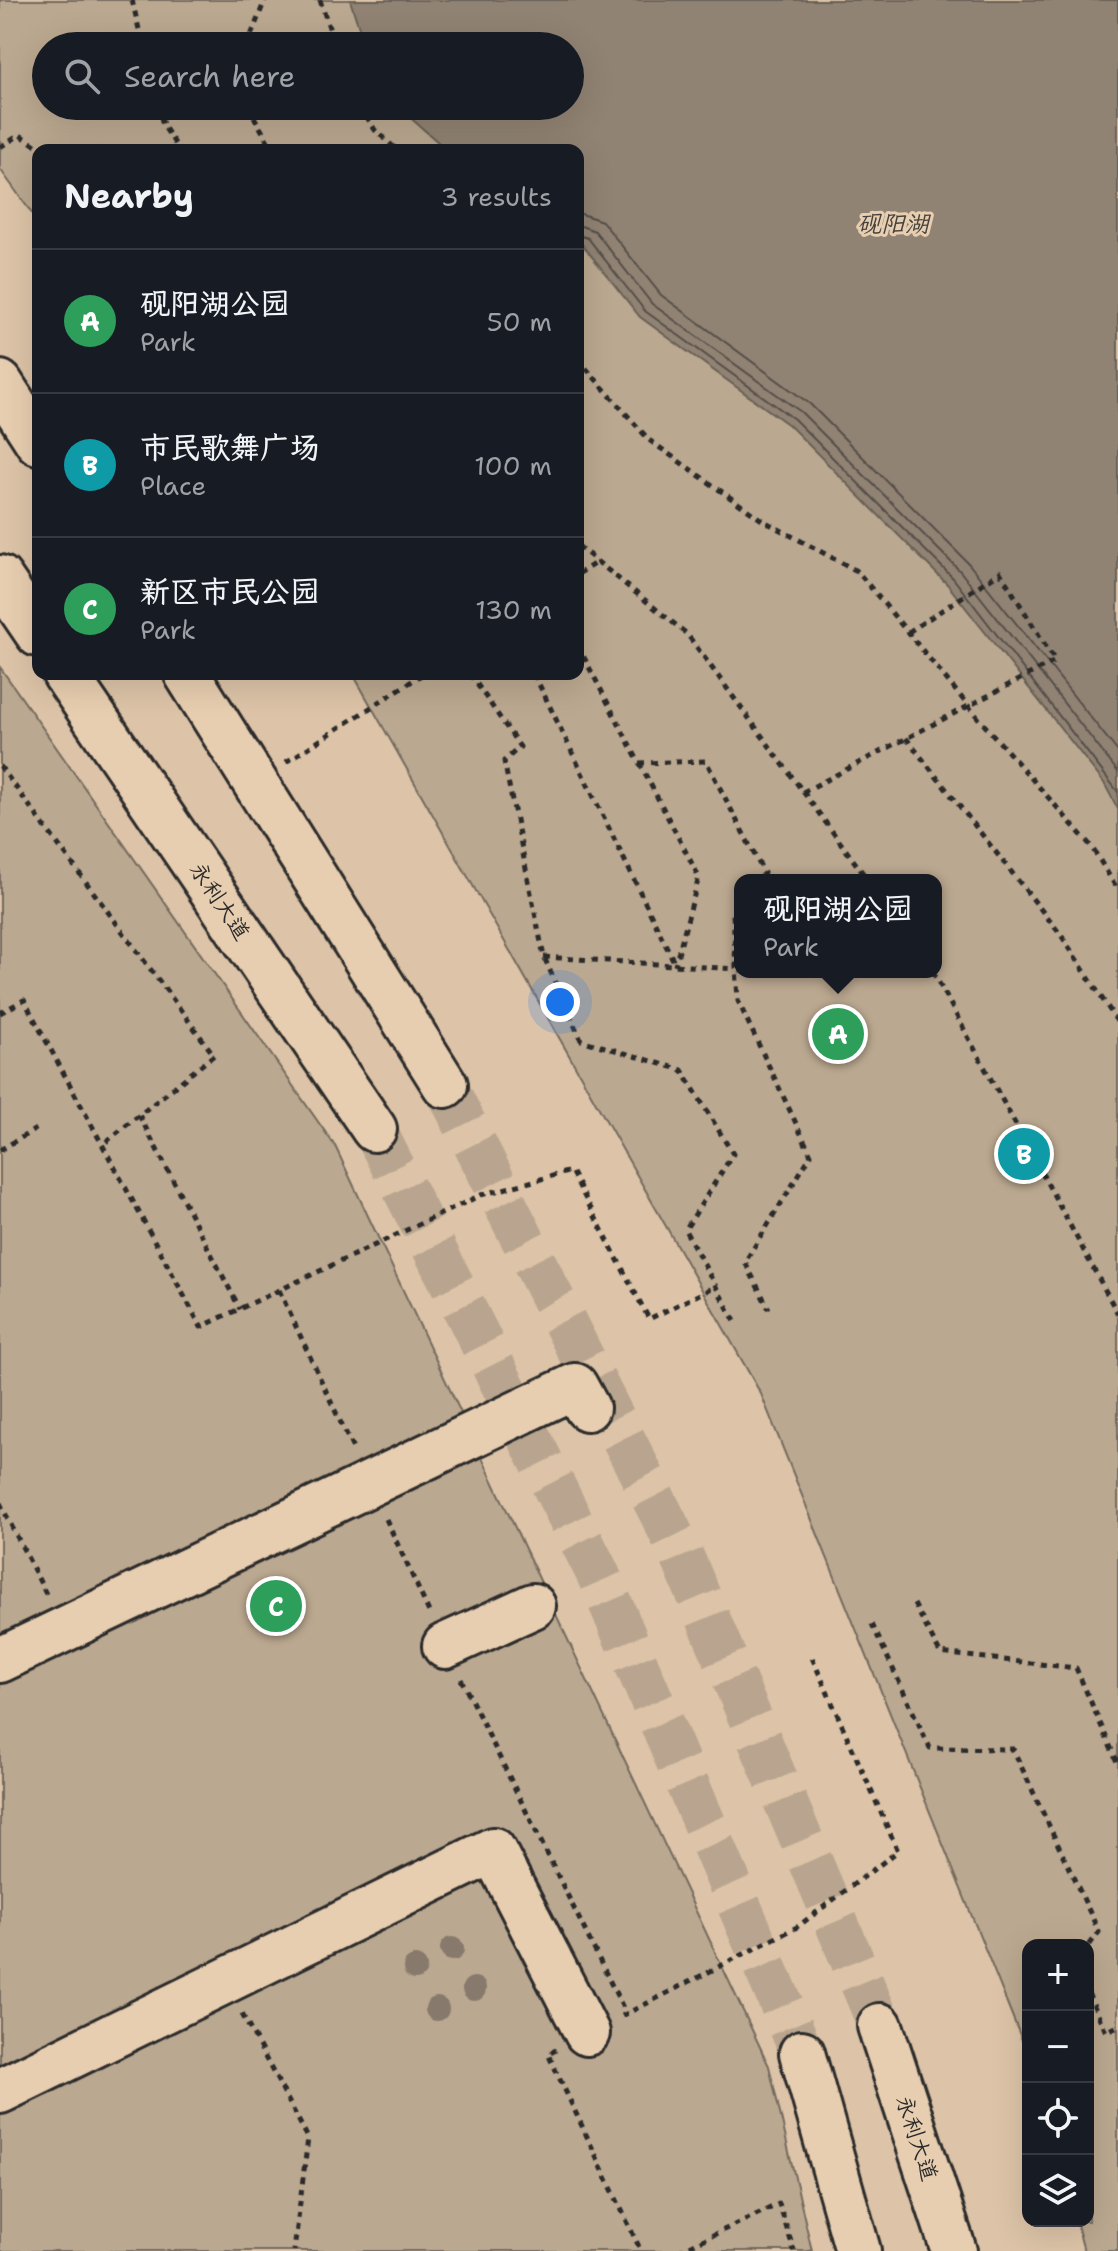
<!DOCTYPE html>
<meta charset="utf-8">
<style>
:root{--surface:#171b24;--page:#20242c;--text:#f1f3f6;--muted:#9ea1a6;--line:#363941;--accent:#98999b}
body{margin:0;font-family:"Shantell Sans","LXGW WenKai TC",sans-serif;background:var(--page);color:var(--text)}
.controls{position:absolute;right:24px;bottom:24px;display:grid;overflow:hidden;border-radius:16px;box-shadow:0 8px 32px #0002}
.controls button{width:72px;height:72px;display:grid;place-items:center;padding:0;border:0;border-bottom:2px solid var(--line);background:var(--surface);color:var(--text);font:40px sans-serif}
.you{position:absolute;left:560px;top:1002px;width:28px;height:28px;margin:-20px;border:6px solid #fff;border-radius:50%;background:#1a73e8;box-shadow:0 0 0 12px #1a73e833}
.badge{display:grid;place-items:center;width:52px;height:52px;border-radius:50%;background:var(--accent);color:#fff;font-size:26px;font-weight:700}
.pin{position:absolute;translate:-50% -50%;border:4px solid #fff;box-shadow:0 2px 8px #0006}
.popup{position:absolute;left:734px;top:874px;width:208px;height:104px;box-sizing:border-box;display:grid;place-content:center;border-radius:16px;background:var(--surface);filter:drop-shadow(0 2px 6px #0005);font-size:26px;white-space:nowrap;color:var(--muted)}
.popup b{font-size:30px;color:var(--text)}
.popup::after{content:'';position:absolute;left:50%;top:100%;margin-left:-16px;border:16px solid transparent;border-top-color:var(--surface)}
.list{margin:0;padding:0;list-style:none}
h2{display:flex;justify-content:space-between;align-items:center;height:104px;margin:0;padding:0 32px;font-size:34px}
h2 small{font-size:26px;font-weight:400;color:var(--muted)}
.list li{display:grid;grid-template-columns:52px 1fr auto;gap:24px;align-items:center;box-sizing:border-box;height:144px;padding:0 32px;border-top:2px solid var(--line)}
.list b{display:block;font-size:30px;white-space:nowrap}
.list p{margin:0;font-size:26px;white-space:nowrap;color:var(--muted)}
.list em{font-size:26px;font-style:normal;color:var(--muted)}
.icon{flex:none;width:44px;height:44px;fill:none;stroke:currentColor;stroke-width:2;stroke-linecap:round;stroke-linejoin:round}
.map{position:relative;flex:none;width:1118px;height:2251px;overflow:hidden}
.search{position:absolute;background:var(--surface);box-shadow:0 8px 32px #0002;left:32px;top:32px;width:552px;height:88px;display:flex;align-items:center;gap:20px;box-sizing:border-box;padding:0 28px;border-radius:44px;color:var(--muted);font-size:30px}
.panel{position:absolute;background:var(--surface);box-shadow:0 8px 32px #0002;left:32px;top:144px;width:552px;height:536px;border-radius:16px}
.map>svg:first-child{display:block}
.green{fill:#bba890;stroke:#736a5e;stroke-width:2;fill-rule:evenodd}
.water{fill:#918373;stroke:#686056;stroke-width:2}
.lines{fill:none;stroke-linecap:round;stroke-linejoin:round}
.shore{stroke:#544e48;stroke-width:2}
.major-tunnel{stroke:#b9a58f;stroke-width:44;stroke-dasharray:44 22;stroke-linecap:butt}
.minor-casing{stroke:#2b2b2b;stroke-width:50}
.major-casing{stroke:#2b2b2b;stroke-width:50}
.path{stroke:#2b2b2b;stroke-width:5;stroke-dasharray:6 6;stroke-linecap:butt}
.minor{stroke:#e8ceb0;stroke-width:44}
.major{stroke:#e8ceb0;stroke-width:44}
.tree{fill:#877a6c}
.labels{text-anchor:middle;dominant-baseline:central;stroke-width:6;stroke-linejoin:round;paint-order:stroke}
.street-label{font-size:22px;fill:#2b2b2b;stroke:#e8ceb0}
.water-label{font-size:24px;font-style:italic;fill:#44413d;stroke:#e8ceb0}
</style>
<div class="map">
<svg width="1118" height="2251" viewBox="0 0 1118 2251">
<rect width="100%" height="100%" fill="#ddc4a8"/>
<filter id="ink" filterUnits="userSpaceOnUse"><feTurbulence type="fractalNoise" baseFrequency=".0125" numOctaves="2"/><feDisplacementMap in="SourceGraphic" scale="16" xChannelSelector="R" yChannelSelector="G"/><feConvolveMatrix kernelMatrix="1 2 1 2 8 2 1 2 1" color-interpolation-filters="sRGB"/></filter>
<g filter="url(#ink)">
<g class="green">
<path d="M 0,0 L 1118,0 L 1118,2251 L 1084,2251 L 1076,2221 L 1088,2221 L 1088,1945 L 1028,1945 L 1028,2055 L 761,1394 L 353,674 L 578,674 L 578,150 L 38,150 L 38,222 L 0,169 ZM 46,46 L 570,46 L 570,106 L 46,106 ZM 740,880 L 936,880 L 936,972 L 740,972 Z"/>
<polygon points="0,667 335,1146 769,2066 812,2251 0,2251"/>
</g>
<polygon class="water" points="350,0 1118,0 1118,809 1104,783 947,584 789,425 640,317 578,239 578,150 447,150 397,106 570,106 570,46 365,46"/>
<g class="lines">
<g class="shore">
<polyline points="578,213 602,221 661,295 810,404 969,564 1118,752"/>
<polyline points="578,225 595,231 652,304 801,412 960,571 1118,772"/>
<polyline points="578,235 588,238 645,311 794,419 953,578 1118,792"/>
</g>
<g class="major-tunnel">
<polyline points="445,1085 679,1549 880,2026"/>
<polyline points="374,1129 598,1574 802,2053"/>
</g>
<defs>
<g id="minor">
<polyline points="445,1646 533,1606"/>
<polyline points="0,1660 575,1386 587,1408"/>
<polyline points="0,2091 493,1850 587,2033"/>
</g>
<g id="major">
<polyline points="0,383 38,442"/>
<polyline points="0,578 38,634"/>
<polyline points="65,674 374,1129"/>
<polyline points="187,674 445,1085"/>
<polyline points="880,2026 954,2251"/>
<polyline points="802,2053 858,2251"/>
</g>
</defs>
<use href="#minor" class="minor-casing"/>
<use href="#major" class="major-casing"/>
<g class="path">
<polyline points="132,0 143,46"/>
<polyline points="320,0 335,46"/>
<polyline points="247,46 265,0"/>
<polyline points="158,106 163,125 179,150"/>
<polyline points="248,106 273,150"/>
<polyline points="360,106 375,130 397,150"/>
<polyline points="0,147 20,135 43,150"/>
<polyline points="578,282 578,284"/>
<polyline points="578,359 649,440 762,520 857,571 980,720 1091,846 1118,890"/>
<polyline points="578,546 687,634 868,880"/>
<polyline points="578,574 597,562"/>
<polyline points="578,646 699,877 675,965"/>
<polyline points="470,674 520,747 504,761 544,957 581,1040 682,1070 733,1154 685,1230 737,1325"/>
<polyline points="534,674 675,964"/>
<polyline points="906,738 1061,935 1118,1023"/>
<polyline points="286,762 423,674"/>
<polyline points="639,763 706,761 764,873 759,880"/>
<polyline points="0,766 214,1055 102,1145"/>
<polyline points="803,792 1055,661 1000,572 907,633"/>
<polyline points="740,905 733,914 738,1001 811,1155 745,1262 769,1309"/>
<polyline points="544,957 736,969"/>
<polyline points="933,972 1118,1314"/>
<polyline points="0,1013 24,1000 201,1327 481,1195 571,1171 649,1319 716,1286"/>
<polyline points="139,1115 240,1309"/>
<polyline points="0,1150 41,1126"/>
<polyline points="279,1290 353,1449"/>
<polyline points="0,1503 47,1596"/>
<polyline points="386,1519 429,1612"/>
<polyline points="914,1604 940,1653 1076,1668 1118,1764"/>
<polyline points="872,1624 930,1748 1013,1749 1099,1932 1088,1947"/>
<polyline points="461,1679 626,2014"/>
<polyline points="1088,1993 1106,2032 1118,2026"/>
<polyline points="242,2014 308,2138 294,2251"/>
<polyline points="622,2016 797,1927 898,1851 810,1653"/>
<polyline points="556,2050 548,2054 641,2251"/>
<polyline points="679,2251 779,2204 794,2251"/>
</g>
<use href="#minor" class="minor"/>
<use href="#major" class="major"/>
</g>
<g class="tree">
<circle cx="452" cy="1949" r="12"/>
<circle cx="415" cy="1968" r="12"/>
<circle cx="474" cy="1989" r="12"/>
<circle cx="437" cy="2009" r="12"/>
</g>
</g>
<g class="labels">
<g class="street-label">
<text transform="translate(220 901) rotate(56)">永利大道</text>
<text transform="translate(917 2138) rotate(72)">永利大道</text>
</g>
<g class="water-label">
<text x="893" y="224">砚阳湖</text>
</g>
</g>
</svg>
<div class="controls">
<button>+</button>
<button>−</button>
<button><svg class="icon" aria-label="locate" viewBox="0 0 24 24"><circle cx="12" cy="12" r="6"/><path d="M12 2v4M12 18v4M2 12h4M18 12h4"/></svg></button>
<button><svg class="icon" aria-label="layers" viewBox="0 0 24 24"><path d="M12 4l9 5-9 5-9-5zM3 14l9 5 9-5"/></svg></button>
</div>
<div class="you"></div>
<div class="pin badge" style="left:838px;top:1034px;background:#2e9e5b">A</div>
<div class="popup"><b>砚阳湖公园</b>Park</div>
<div class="pin badge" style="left:1024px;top:1154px;background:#0f9aa8">B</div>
<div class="pin badge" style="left:276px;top:1606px;background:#2e9e5b">C</div>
<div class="search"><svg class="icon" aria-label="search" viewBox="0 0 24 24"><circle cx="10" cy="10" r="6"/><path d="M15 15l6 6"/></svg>Search here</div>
<section class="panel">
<h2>Nearby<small>3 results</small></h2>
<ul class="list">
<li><span class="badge" style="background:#2e9e5b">A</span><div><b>砚阳湖公园</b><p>Park</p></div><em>50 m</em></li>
<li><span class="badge" style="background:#0f9aa8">B</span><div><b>市民歌舞广场</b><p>Place</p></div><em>100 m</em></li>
<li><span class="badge" style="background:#2e9e5b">C</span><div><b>新区市民公园</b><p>Park</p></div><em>130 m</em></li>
</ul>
</section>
</div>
